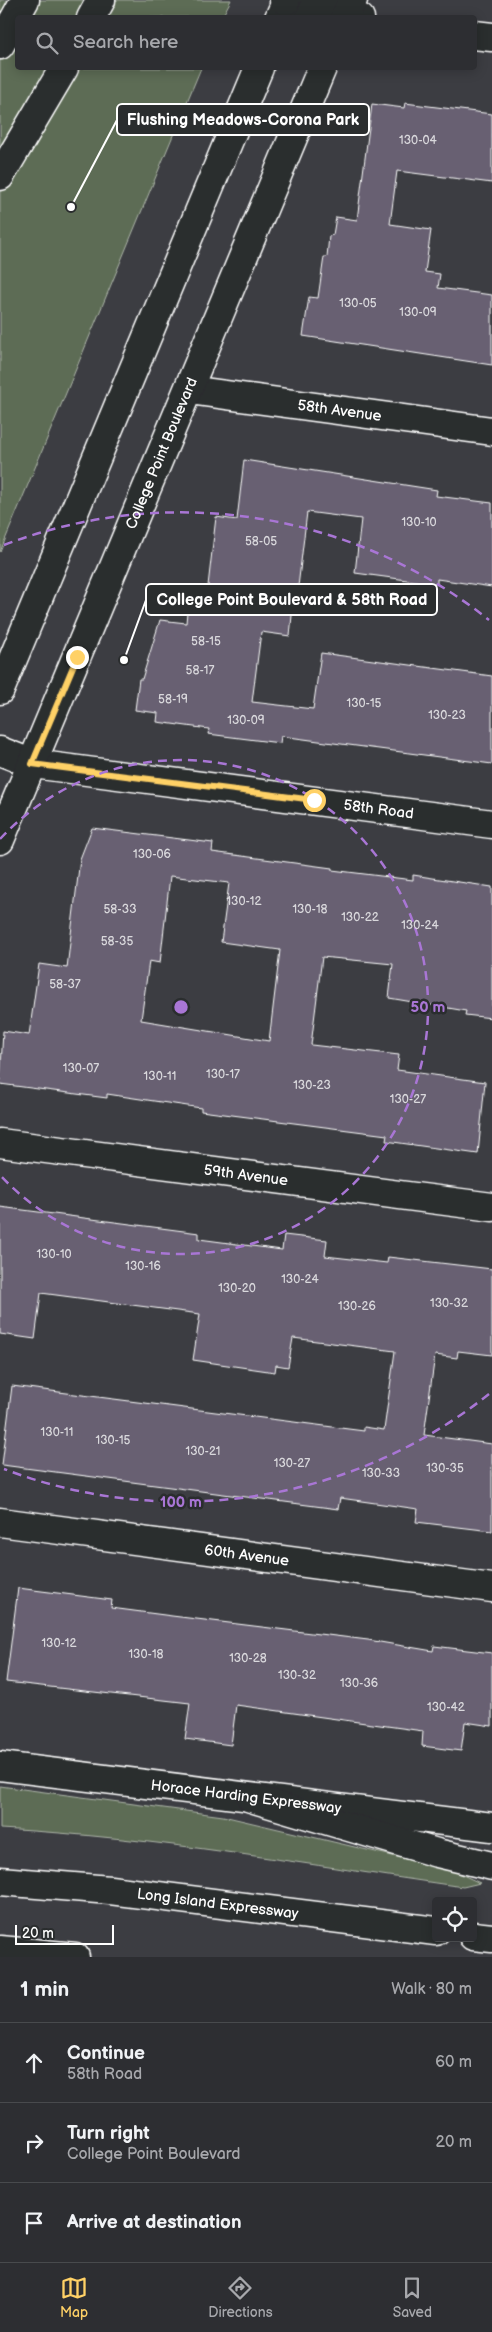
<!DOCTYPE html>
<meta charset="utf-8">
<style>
:root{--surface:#2d2e32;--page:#35363a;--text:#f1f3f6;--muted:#a7a8ac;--line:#484a4d;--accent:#ffd166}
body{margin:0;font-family:"Balsamiq Sans",sans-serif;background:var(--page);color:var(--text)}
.controls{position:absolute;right:15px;bottom:15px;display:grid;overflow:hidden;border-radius:5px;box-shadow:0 2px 12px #0003}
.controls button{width:45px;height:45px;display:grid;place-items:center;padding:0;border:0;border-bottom:1px solid var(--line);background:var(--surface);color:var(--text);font:25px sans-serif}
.scale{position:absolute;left:15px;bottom:12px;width:99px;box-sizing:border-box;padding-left:5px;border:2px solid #fff;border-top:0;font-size:14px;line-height:18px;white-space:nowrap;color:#fff;-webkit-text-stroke:4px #2a2d2e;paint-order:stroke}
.stop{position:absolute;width:15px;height:15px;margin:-11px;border:4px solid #ffd166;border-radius:50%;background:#fff}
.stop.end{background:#ffd166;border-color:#fff;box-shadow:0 1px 5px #0008}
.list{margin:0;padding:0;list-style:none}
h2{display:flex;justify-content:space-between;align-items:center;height:65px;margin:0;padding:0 20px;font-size:21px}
h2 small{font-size:16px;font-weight:400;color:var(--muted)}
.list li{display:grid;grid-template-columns:32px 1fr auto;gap:15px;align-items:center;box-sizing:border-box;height:80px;padding:0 20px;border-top:1px solid var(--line)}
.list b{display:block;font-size:19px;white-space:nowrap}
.list p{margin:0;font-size:16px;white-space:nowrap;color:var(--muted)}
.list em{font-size:16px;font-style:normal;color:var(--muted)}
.icon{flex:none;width:28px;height:28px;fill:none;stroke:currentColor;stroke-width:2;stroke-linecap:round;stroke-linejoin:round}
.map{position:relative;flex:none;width:492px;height:1957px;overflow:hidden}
.search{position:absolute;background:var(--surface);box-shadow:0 2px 12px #0003;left:15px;right:15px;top:15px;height:55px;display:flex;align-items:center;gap:12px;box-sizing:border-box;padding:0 18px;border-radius:5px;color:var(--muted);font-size:19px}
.sheet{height:305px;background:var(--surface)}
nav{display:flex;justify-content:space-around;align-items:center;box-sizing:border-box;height:70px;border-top:1px solid var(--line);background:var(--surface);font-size:14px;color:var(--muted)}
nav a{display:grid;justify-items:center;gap:2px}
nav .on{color:var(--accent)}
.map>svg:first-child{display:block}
.green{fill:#5d6c54;stroke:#aeb6aa}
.building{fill:#676172;stroke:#fff;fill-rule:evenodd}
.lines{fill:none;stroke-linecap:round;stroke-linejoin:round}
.street-casing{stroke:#fff;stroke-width:31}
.secondary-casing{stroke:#fff;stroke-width:31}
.highway-casing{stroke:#fff;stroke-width:31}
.street{stroke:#2a2d2e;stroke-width:28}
.secondary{stroke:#2a2d2e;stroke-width:28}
.highway{stroke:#2a2d2e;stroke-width:28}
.route{stroke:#ffd166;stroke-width:6}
.ring{fill:none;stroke:#a976d5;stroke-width:2.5;stroke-dasharray:9 6}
.labels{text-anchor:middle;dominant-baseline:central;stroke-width:5;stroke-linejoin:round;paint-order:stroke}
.number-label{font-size:12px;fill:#d9d8dc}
.street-label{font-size:15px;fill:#fff;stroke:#2a2d2e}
.centre{fill:#a976d5;stroke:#2a2d2e;stroke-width:2.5}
.ring-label{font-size:15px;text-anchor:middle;font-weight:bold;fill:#a976d5;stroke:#2a2d2e;stroke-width:5;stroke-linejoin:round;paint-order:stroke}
.leader{fill:none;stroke:#fff;stroke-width:2}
.callout-dot{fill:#fff;stroke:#2a2d2e;stroke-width:2}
.callout{fill:#2a2d2e;stroke:#fff;stroke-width:2}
.callout-label{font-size:16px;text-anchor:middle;font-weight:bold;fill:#fff}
</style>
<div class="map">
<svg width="492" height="1957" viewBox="0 0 492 1957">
<rect width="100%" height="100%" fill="#3c3d42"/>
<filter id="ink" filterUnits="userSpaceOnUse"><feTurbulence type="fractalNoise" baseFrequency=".02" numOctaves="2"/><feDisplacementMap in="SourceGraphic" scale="10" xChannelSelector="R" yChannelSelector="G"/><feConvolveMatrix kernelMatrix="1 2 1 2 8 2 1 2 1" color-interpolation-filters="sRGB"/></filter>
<g filter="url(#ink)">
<g class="green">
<polygon points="0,0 231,0 222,17 18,18 18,68 201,68 0,552"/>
<path d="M 0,1786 L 223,1816 L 452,1870 L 480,1883 L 463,1887 C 309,1865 155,1837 0,1829 Z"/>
</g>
<g class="building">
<polygon points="405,103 492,114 492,183 397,171 390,224 431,230 425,272 440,274 438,288 492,295 492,365 303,336 309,297 318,298 324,257 327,257 329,236 333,235 336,217 357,220 372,104 404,108"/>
<polygon points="244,460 437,490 436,496 492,503 492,587 437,579 437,584 355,573 361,519 307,512 297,595 294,595 290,636 261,632 252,702 313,709 321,653 492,676 492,764 281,736 280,743 208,734 209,729 157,722 158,713 135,710 139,679 142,679 160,620 186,623 188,601 206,603 216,517 237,520"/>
<path d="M 92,828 L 213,843 L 212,852 L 332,868 L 332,870 L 413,880 L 413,875 L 492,887 L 492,1018 L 465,1015 L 466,1011 L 389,998 L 393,964 L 322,957 L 311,1045 L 399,1055 L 397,1070 L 485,1082 L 478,1154 L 386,1141 L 387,1135 L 201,1111 L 201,1108 L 107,1094 L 107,1098 L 0,1084 L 3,1031 L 29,1035 L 39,964 L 67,968 L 80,859 ZM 170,876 L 229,883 L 221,942 L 280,950 L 269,1041 L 141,1020 L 149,961 L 160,963 Z"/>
<polygon points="0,1207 199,1233 199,1239 282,1250 284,1235 327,1240 325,1256 387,1263 388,1257 492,1269 492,1355 458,1351 457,1358 435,1355 424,1435 492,1444 492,1531 416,1522 418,1509 340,1498 338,1509 2,1465 12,1386 364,1431 364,1427 384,1430 395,1351 293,1338 288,1367 276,1365 275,1372 193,1360 200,1314 41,1293 35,1339 0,1334"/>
<polygon points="18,1588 112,1600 111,1608 172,1616 368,1640 433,1651 434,1646 492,1653 492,1726 465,1722 461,1751 422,1746 423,1731 236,1705 231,1745 185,1739 190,1703 6,1682"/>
</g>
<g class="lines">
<defs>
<g id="street">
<polyline points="286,1 360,18"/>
<polyline points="474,35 492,37"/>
<path id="s1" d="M 189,390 L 492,431"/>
<path id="s2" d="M 0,751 L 33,764 L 492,824"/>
<path id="s3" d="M 0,1143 L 492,1207"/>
<path id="s4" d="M 0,1522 L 492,1588"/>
</g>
<g id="secondary">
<polyline points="279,18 287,0"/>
<polyline points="344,18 353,0"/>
<polyline points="0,690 259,68"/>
<path id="s5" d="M 0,840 L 322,68"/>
<path id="s6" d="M 0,1766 L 492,1827"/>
</g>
<g id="highway">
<polyline points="284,0 286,1"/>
<polyline points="91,18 101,0"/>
<polyline points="0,45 25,0"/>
<polyline points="0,176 64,68"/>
<polyline points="251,1798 437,1853 492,1866"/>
<path id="s7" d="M 0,1881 L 110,1890 L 436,1931"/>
<polyline points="473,1936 492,1938"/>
<polyline points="0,1950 75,1957"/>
</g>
</defs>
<use href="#street" class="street-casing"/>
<use href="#secondary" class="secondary-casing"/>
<use href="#highway" class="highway-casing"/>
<use href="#street" class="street"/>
<use href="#secondary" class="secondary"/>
<use href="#highway" class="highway"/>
</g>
</g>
<g class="lines" filter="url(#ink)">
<polyline class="route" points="77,657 32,764 314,800"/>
</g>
<g class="ring">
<path d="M0 839A247 247 0 1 1 0 1175"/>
<path d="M489 1394A495 495 0 0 1 4 1469M4 545A495 495 0 0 1 489 620"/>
</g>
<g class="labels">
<g class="number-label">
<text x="418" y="140">130-04</text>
<text x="358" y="303">130-05</text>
<text x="418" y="312">130-09</text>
<text x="419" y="522">130-10</text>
<text x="261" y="541">58-05</text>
<text x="206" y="641">58-15</text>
<text x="200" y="670">58-17</text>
<text x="173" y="699">58-19</text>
<text x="364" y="703">130-15</text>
<text x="447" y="715">130-23</text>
<text x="246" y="720">130-09</text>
<text x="152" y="854">130-06</text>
<text x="244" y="901">130-12</text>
<text x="120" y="909">58-33</text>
<text x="310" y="909">130-18</text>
<text x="360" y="917">130-22</text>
<text x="420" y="925">130-24</text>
<text x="117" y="941">58-35</text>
<text x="65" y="984">58-37</text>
<text x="81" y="1068">130-07</text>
<text x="223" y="1074">130-17</text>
<text x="160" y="1076">130-11</text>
<text x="312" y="1085">130-23</text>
<text x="408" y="1099">130-27</text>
<text x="54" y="1254">130-10</text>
<text x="143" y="1266">130-16</text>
<text x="300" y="1279">130-24</text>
<text x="237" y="1288">130-20</text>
<text x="449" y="1303">130-32</text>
<text x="357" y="1306">130-26</text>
<text x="57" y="1432">130-11</text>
<text x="113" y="1440">130-15</text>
<text x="203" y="1451">130-21</text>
<text x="292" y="1463">130-27</text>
<text x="445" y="1468">130-35</text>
<text x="381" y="1473">130-33</text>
<text x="59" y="1643">130-12</text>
<text x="146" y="1654">130-18</text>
<text x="248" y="1658">130-28</text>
<text x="297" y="1675">130-32</text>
<text x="359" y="1683">130-36</text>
<text x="446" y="1707">130-42</text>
</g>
<g class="street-label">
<text stroke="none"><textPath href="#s1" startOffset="152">58th Avenue</textPath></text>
<text stroke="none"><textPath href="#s5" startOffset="419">College Point Boulevard</textPath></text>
<text stroke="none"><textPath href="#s2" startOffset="384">58th Road</textPath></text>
<text stroke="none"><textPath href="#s3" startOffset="248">59th Avenue</textPath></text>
<text stroke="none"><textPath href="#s4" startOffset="249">60th Avenue</textPath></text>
<text stroke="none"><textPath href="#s6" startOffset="248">Horace Harding Expressway</textPath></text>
<text stroke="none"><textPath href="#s7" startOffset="219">Long Island Expressway</textPath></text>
</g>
</g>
<circle cx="181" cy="1007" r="8" class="centre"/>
<g class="ring-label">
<text x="428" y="1012">50 m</text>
<text x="181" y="1507">100 m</text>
</g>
<path class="leader" d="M71 207L117 120M124 660L146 600"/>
<g class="callout-dot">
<circle cx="71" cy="207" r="5"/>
<circle cx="124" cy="660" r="5"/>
</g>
<g class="callout">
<rect x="117" y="104" width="252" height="31" rx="5"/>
<rect x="146" y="584" width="291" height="31" rx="5"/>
</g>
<g class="callout-label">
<text x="243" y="125">Flushing Meadows-Corona Park</text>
<text x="292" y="605">College Point Boulevard &amp; 58th Road</text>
</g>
</svg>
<div class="controls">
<button><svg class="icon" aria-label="locate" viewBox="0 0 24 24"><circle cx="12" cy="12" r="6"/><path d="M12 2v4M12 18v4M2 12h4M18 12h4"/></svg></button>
</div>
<div class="scale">20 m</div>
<div class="stop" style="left:314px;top:800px"></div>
<div class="stop end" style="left:77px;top:657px"></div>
<div class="search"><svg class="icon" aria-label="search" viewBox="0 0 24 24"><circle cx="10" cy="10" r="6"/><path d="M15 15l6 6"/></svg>Search here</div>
</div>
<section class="sheet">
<h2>1 min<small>Walk · 80 m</small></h2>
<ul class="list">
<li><svg class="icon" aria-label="ahead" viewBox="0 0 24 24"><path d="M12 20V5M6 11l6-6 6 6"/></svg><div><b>Continue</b><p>58th Road</p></div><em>60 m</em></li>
<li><svg class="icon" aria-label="right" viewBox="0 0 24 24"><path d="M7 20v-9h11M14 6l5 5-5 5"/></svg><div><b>Turn right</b><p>College Point Boulevard</p></div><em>20 m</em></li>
<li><svg class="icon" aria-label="arrive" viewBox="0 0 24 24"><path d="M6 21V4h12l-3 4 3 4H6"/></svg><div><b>Arrive at destination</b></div></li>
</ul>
</section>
<nav>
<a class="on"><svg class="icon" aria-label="map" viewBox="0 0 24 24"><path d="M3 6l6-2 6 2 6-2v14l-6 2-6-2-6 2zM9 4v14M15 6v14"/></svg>Map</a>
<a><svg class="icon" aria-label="directions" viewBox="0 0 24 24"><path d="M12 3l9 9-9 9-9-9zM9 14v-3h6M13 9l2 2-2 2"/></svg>Directions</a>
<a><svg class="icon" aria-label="saved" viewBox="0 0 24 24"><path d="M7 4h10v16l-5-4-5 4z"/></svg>Saved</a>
</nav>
